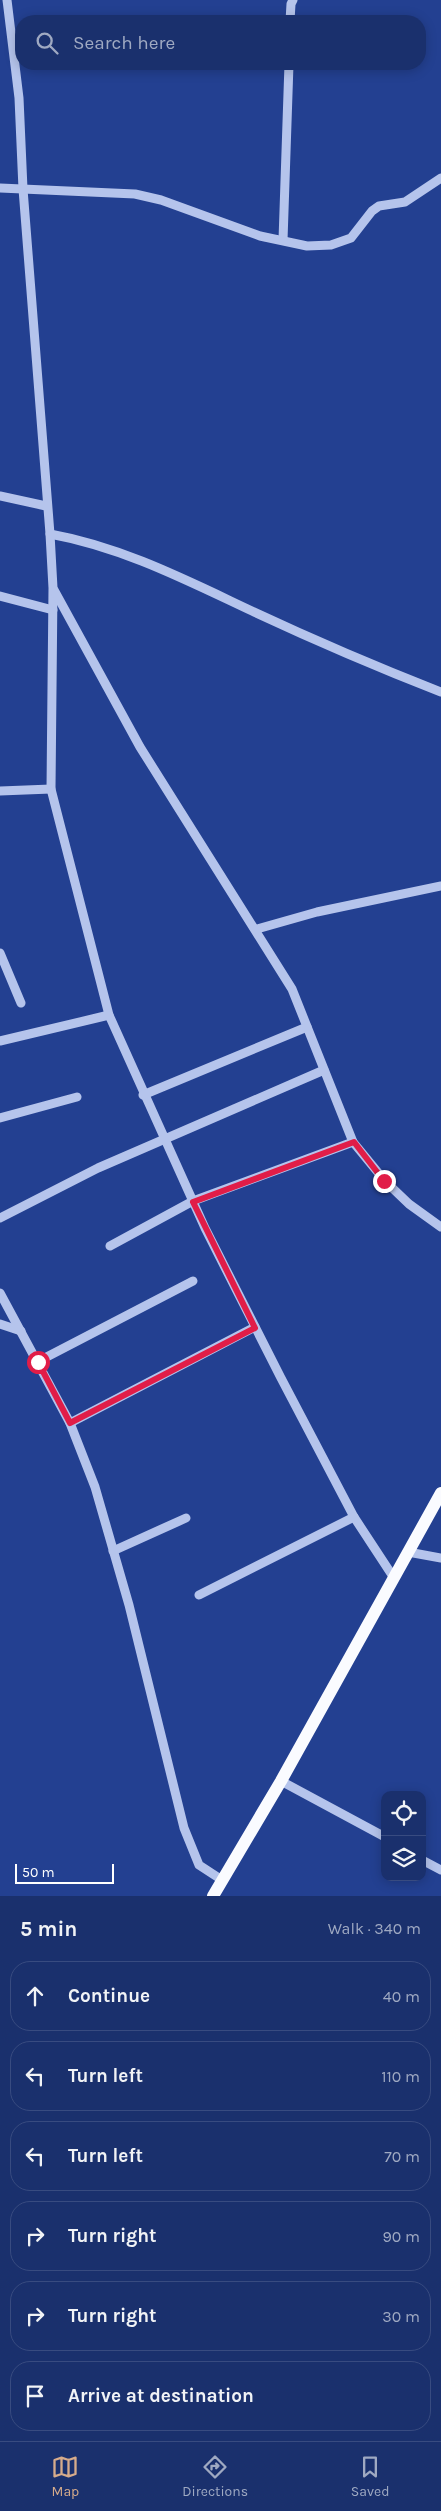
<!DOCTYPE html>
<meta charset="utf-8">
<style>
:root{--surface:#1a306d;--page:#233872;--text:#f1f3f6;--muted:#9fa9c2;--line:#384b80;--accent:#d6ab8b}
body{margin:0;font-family:Karla,sans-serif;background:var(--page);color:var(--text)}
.controls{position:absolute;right:15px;bottom:15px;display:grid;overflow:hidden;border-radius:10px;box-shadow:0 2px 12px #0003}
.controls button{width:45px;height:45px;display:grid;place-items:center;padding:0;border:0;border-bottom:1px solid var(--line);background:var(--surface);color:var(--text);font:25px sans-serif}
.scale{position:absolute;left:15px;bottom:12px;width:99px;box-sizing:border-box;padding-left:5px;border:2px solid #fff;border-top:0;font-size:14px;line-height:18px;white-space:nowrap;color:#fff;-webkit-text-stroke:4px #234091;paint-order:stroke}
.stop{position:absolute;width:15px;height:15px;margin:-11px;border:4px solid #e11d48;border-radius:50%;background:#fff}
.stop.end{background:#e11d48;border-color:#fff;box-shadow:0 1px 5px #0008}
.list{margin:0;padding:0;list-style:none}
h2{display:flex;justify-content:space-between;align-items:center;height:65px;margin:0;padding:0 20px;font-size:21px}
h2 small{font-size:16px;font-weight:400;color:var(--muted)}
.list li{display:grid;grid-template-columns:32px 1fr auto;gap:15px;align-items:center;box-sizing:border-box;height:70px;margin:0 10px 10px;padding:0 10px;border:1px solid var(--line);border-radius:20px}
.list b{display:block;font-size:19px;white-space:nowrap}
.list em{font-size:16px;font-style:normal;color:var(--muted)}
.icon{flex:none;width:28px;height:28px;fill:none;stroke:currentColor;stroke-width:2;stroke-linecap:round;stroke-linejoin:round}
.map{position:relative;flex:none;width:441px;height:1896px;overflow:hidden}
.search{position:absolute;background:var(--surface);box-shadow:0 2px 12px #0003;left:15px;right:15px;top:15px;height:55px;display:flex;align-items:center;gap:12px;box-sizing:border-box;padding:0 18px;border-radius:20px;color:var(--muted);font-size:19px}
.sheet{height:545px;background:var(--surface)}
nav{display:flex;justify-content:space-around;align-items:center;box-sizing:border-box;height:70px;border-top:1px solid var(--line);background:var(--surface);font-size:14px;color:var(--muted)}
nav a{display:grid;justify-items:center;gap:2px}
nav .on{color:var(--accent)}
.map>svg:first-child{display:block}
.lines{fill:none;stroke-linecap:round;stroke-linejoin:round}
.minor{stroke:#b5c4ec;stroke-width:9}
.major{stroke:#fafbff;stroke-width:12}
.route{stroke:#e11d48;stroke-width:6}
</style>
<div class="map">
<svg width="441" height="1896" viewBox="0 0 441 1896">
<rect width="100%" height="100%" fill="#234091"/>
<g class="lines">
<g class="minor">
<polyline points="7,0 19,98 23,189 50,534 53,588 51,789 109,1015 205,1228 281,1378 354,1517 394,1578"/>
<polyline points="290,21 291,4 293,0"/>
<polyline points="0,188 135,194 161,200 260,236 307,246 331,245 351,238 372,211 379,206 405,202 441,178"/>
<polyline points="283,240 289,64"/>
<polyline points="0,496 46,506"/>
<path d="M 50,534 C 122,547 186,580 252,611 C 314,640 377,667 441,692"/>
<polyline points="54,590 140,747 292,989 353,1142 385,1181 409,1204 441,1227"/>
<polyline points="0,596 53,610"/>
<polyline points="0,791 51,789"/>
<polyline points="257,929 317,912 441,886"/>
<polyline points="0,953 21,1003"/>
<polyline points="0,1041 109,1015"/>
<polyline points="143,1095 307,1027"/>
<polyline points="0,1118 77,1097"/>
<polyline points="0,1218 98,1168 324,1070"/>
<polyline points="110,1246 193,1201 353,1142"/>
<polyline points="0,1293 70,1423 95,1487 129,1605 184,1828 199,1865 222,1880"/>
<polyline points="0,1324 21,1331"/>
<polyline points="37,1362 193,1281"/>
<polyline points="70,1423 255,1327"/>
<polyline points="113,1551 186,1518"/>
<polyline points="408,1552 441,1558"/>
<polyline points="199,1595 354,1517"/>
<polyline points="281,1781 385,1837"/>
<polyline points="422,1860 441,1870"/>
</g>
<polyline class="major" points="213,1896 281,1781 441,1493"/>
</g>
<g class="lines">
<polyline class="route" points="38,1362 70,1423 255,1328 193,1202 354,1142 384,1181"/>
</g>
</svg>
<div class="controls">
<button><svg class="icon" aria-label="locate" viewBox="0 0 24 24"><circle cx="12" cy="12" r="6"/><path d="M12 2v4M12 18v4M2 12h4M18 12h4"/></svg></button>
<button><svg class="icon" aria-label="layers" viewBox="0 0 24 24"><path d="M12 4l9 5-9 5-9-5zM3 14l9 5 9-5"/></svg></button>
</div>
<div class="scale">50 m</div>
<div class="stop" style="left:38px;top:1362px"></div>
<div class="stop end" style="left:384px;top:1181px"></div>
<div class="search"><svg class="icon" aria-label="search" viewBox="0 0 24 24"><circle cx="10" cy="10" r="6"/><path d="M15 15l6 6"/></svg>Search here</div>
</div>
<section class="sheet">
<h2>5 min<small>Walk · 340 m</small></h2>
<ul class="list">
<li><svg class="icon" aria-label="ahead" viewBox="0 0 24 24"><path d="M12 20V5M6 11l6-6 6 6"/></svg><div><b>Continue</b></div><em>40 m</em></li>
<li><svg class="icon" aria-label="left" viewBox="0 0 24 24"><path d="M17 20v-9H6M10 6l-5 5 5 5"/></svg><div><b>Turn left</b></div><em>110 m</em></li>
<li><svg class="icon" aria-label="left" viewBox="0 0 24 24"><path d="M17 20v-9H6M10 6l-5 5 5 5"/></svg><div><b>Turn left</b></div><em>70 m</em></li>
<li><svg class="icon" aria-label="right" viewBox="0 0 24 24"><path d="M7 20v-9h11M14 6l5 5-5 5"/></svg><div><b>Turn right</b></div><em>90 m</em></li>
<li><svg class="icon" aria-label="right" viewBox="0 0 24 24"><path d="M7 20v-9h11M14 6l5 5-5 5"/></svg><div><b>Turn right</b></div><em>30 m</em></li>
<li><svg class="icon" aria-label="arrive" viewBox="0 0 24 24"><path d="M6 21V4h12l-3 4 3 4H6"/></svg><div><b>Arrive at destination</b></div></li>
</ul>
</section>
<nav>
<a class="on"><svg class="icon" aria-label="map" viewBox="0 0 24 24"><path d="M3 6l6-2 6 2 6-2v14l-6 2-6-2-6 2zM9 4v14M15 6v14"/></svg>Map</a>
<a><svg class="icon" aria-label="directions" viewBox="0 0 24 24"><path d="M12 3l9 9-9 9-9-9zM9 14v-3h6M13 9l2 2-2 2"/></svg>Directions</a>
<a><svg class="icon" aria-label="saved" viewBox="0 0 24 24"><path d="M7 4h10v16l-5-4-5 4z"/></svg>Saved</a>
</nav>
